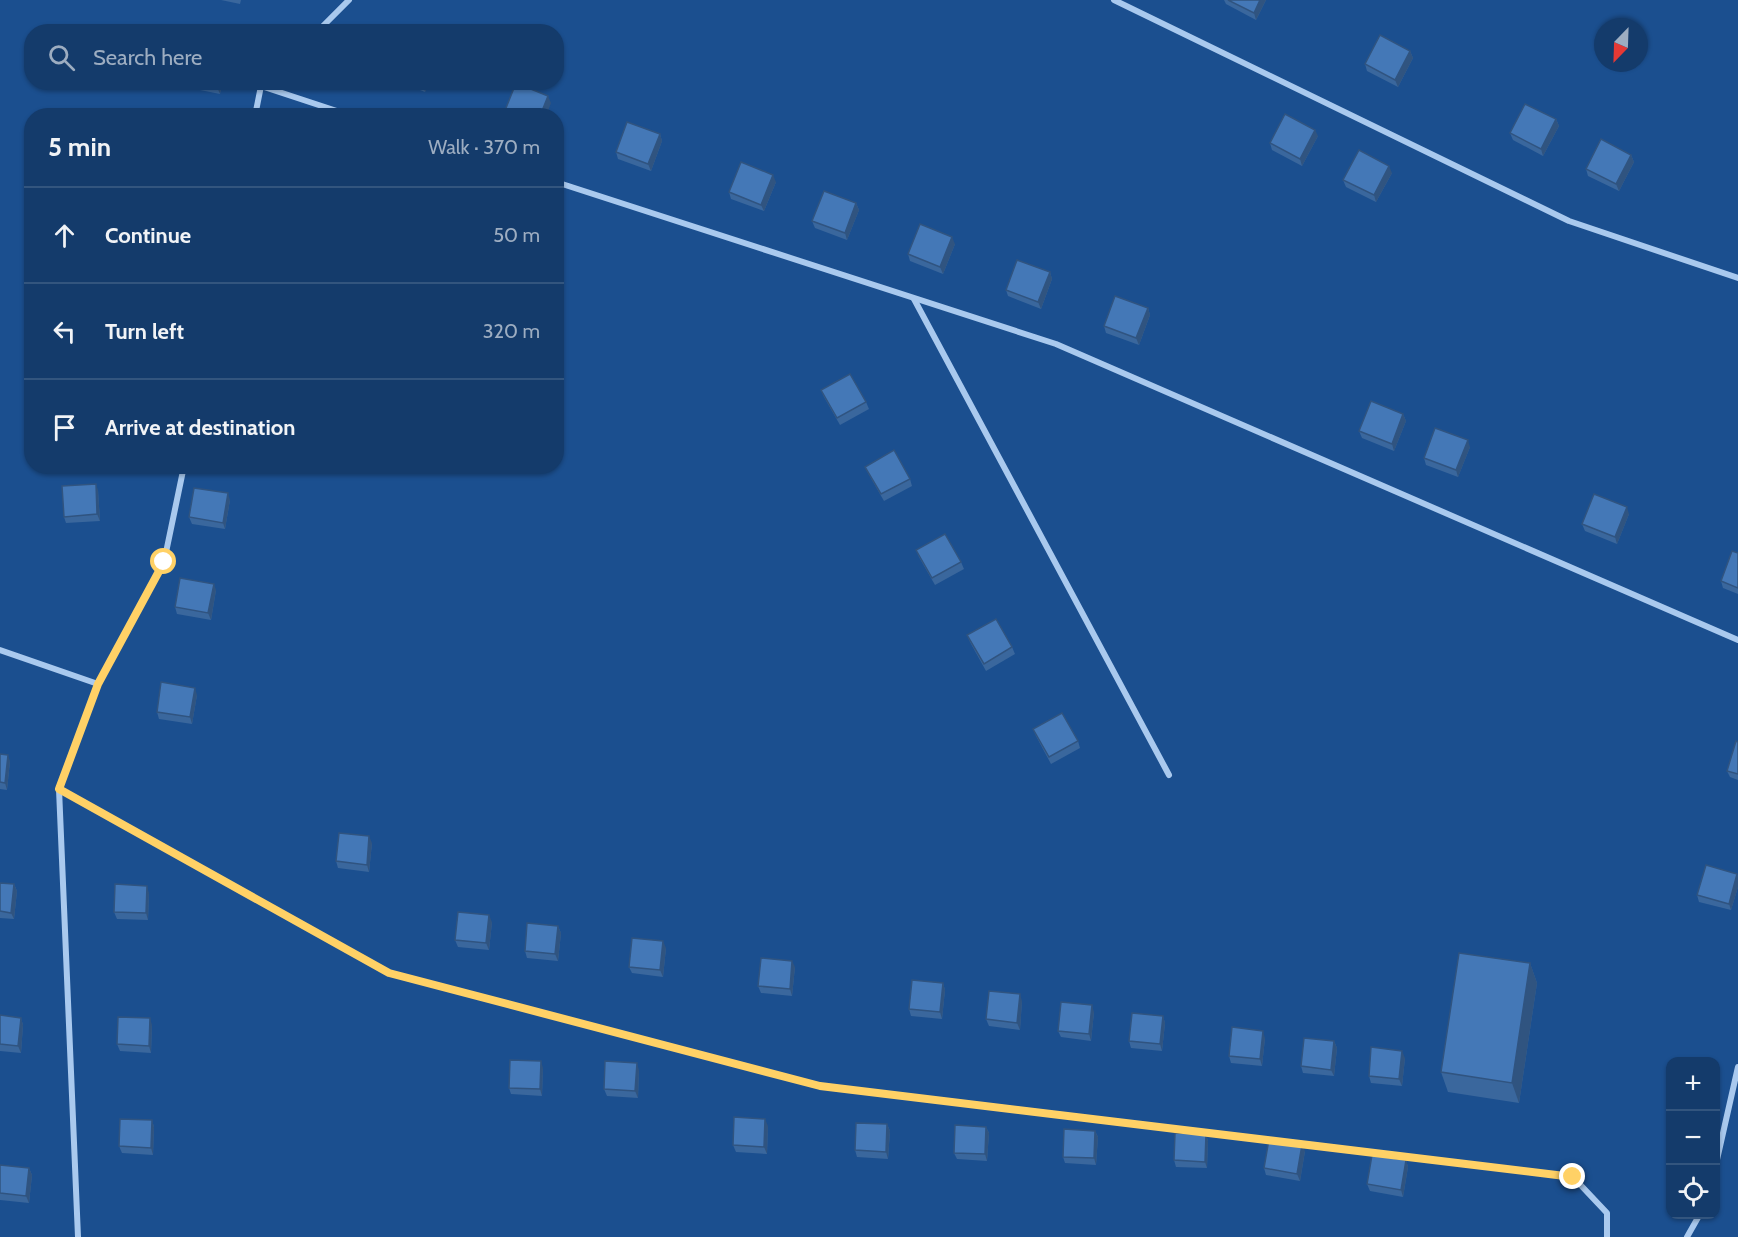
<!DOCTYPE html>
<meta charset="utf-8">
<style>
:root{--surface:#143b6b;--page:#214673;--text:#f1f3f6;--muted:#9dadc1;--line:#33557e}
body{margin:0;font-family:Cabin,sans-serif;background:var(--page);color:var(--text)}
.controls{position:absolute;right:18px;bottom:18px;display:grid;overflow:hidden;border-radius:12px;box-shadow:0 2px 4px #0004}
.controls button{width:54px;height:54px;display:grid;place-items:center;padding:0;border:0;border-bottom:2px solid var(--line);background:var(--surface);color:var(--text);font:30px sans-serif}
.compass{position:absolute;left:1594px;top:18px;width:54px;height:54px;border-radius:50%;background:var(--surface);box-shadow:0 2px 4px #0004;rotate:203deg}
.stop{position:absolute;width:18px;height:18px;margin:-14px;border:4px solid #ffd166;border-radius:50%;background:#fff}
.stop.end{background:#ffd166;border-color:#fff;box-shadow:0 2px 6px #0008}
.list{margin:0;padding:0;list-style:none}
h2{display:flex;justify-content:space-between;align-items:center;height:78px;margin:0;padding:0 24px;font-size:26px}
h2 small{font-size:20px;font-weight:400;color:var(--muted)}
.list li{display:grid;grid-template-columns:39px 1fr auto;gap:18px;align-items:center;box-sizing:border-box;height:96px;padding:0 24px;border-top:2px solid var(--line)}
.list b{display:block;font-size:22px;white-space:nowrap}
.list em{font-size:20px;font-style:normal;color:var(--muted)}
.icon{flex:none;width:33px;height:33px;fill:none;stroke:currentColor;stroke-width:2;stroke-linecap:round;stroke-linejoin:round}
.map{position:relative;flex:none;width:1738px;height:1237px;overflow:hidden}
.search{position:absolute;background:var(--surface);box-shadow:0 2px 4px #0004;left:24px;top:24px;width:540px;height:66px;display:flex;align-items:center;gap:15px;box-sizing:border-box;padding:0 21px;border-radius:24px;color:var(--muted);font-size:22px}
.panel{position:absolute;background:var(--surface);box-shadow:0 2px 4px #0004;left:24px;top:108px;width:540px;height:366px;border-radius:24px}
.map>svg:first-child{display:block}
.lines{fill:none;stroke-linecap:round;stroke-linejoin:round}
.minor{stroke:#a9c9ee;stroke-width:6}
.wall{fill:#3a679d}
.shaded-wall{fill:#305480}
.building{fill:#4478b7;stroke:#305480;stroke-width:1.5}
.route{stroke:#ffd166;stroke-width:8}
</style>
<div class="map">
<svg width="1738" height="1237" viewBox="0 0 1738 1237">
<rect width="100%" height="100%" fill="#1b4f8f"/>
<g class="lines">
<g class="minor">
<polyline points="1114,0 1569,221 1738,278"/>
<polyline points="317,32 349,0"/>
<polyline points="261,86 352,116"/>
<polyline points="255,116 261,86 263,83"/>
<polyline points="556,182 1056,344 1738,640"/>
<polyline points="914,299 1169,775"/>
<polyline points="0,650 98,684"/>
<polyline points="59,789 389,973 820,1086 1276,1141"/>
<polyline points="1286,1142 1573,1177 1607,1213 1607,1237"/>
<polyline points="1716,1164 1738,1067"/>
<polyline points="78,1237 59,789 98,684 164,562 184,466"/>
<polyline points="1687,1237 1700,1214"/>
</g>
</g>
<g class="wall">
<polygon points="221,0 241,0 240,4"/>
<polygon points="1224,0 1266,0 1256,20 1226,4"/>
<polygon points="1410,51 1413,58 1398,87 1367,71 1365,64"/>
<polygon points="184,82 222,82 220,94 185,87"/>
<polygon points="400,82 429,82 425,92"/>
<polygon points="1556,119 1559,126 1543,156 1513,140 1510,133"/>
<polygon points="660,134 662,141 651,171 618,159 616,152"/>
<polygon points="1318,136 1302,166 1272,150 1270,143"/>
<polygon points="1631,155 1634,162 1619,191 1588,176 1586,169"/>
<polygon points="1392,173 1376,202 1346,187 1343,180"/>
<polygon points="776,182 764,211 731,199 729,192"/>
<polygon points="856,203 859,210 847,240 815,228 812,221"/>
<polygon points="955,244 943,274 910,261 908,254"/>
<polygon points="1050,272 1052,279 1041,309 1008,296 1006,290"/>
<polygon points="1148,308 1150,315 1139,345 1106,333 1104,326"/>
<polygon points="821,390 866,402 869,409 840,425 824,397"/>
<polygon points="1403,414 1406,421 1394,451 1362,438 1359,431"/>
<polygon points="1470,447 1458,477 1426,465 1424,458"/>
<polygon points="865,467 910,479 912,486 884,501 868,473"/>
<polygon points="98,490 100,521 66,523 64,517"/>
<polygon points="230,500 225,529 192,524 189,517"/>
<polygon points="1629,514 1617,544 1585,531 1582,524"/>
<polygon points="916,550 961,562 964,569 935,585 919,557"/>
<polygon points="1738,553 1738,594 1723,588 1721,581"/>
<polygon points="216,590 211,620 177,614 175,607"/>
<polygon points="967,635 1012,647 1015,654 986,671 970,642"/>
<polygon points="197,695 192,724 159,719 157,712"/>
<polygon points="1033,729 1078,741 1080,748 1051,764 1036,736"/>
<polygon points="1738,742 1738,780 1730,777 1727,771"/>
<polygon points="0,754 10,761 7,790 0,789"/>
<polygon points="372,843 369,872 338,868 336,861"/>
<polygon points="1737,874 1738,877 1738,887 1731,910 1699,902 1697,895"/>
<polygon points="0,883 14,884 17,891 14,919 0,918"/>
<polygon points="149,893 148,920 117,919 114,912"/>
<polygon points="492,922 489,950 458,947 455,940"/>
<polygon points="558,926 561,933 558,961 527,958 525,951"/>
<polygon points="666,948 663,977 632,973 629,967"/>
<polygon points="1530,963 1537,983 1519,1103 1448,1092 1441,1072"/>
<polygon points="795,967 792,996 761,993 758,986"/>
<polygon points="943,983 945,990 942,1019 911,1016 909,1009"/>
<polygon points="1022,1001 1020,1030 989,1026 986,1019"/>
<polygon points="1094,1012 1091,1041 1061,1037 1058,1031"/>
<polygon points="0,1015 21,1018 23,1025 21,1053 0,1051"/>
<polygon points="1163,1016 1165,1023 1162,1051 1131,1048 1129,1041"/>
<polygon points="152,1025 151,1053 120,1051 117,1044"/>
<polygon points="1265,1038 1262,1066 1231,1063 1229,1056"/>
<polygon points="1334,1041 1337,1048 1334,1076 1303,1073 1301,1066"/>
<polygon points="1405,1058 1402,1086 1371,1083 1369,1076"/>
<polygon points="543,1068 542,1096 511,1094 509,1088"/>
<polygon points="639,1070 638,1098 607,1096 604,1089"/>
<polygon points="152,1120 154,1127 153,1155 122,1153 119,1146"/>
<polygon points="887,1124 890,1131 888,1159 857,1157 855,1150"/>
<polygon points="768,1126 767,1154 736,1152 733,1145"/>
<polygon points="986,1127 989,1133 987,1161 957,1159 954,1153"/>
<polygon points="1095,1131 1098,1137 1096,1165 1065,1163 1063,1157"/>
<polygon points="1206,1134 1208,1141 1207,1168 1176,1167 1174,1160"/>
<polygon points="1305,1151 1300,1181 1266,1175 1264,1168"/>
<polygon points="1406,1160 1408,1167 1403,1197 1370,1191 1367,1184"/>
<polygon points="0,1165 29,1168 32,1175 29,1203 0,1200"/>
</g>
<g class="shaded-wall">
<polygon points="1260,0 1266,0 1256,20 1254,13"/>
<polygon points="1410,51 1413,58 1398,87 1395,80"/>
<polygon points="218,82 222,82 220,94 217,87"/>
<polygon points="424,82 429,82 425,92 423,85"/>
<polygon points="548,96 551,103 546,116 540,116"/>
<polygon points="1556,119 1559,126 1543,156 1541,149"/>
<polygon points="1315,130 1318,136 1302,166 1300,159"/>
<polygon points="660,134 662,141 651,171 648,164"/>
<polygon points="1631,155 1634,162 1619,191 1616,184"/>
<polygon points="1389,166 1392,173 1376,202 1374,195"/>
<polygon points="773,175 776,182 764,211 761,205"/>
<polygon points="856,203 859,210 847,240 845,233"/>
<polygon points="952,237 955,244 943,274 940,267"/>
<polygon points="1050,272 1052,279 1041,309 1038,302"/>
<polygon points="1148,308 1150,315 1139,345 1136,338"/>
<polygon points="1403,414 1406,421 1394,451 1392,444"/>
<polygon points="1468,440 1470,447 1458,477 1456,470"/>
<polygon points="96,484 98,490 100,521 97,514"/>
<polygon points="228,493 230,500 225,529 223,523"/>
<polygon points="1627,507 1629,514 1617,544 1615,537"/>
<polygon points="214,584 216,590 211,620 208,613"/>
<polygon points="195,688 197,695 192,724 190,717"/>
<polygon points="8,755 10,761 7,790 5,783"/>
<polygon points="369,836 372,843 369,872 367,865"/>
<polygon points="1737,874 1738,877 1738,887 1731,910 1729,904"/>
<polygon points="14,884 17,891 14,919 11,913"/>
<polygon points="147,886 149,893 148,920 146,913"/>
<polygon points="489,915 492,922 489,950 486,943"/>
<polygon points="558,926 561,933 558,961 555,954"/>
<polygon points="663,941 666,948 663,977 660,970"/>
<polygon points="792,961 795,967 792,996 790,989"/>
<polygon points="1530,963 1537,983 1519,1103 1512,1083"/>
<polygon points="943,983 945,990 942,1019 940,1012"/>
<polygon points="1020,994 1022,1001 1020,1030 1017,1023"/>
<polygon points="1092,1005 1094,1012 1091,1041 1089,1034"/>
<polygon points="1163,1016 1165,1023 1162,1051 1160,1044"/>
<polygon points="21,1018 23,1025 21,1053 18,1046"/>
<polygon points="150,1018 152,1025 151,1053 149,1046"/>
<polygon points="1263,1031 1265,1038 1262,1066 1260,1059"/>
<polygon points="1334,1041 1337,1048 1334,1076 1331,1070"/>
<polygon points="1402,1051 1405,1058 1402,1086 1399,1079"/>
<polygon points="541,1061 543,1068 542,1096 540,1089"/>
<polygon points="637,1063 639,1070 638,1098 635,1091"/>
<polygon points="765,1119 768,1126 767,1154 764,1147"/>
<polygon points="152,1120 154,1127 153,1155 151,1148"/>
<polygon points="887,1124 890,1131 888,1159 886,1152"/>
<polygon points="986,1127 989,1133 987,1161 985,1154"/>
<polygon points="1095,1131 1098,1137 1096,1165 1094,1158"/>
<polygon points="1206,1134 1208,1141 1207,1168 1205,1162"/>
<polygon points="1302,1145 1305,1151 1300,1181 1297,1174"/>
<polygon points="1406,1160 1408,1167 1403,1197 1401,1190"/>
<polygon points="29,1168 32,1175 29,1203 26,1196"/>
</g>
<g class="building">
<polygon points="1228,0 1260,0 1254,13"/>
<polygon points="1380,35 1410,51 1395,80 1365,64"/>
<polygon points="195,82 218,82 217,87"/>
<polygon points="415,82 424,82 423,85"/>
<polygon points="516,83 548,96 540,116 510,116 504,113"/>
<polygon points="1525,104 1556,119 1541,149 1510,133"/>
<polygon points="1285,114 1315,130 1300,159 1270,143"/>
<polygon points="627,122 660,134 648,164 616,152"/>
<polygon points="1601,139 1631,155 1616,184 1586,169"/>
<polygon points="1359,150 1389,166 1374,195 1343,180"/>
<polygon points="741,162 773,175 761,205 729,192"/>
<polygon points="824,191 856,203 845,233 812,221"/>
<polygon points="920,224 952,237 940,267 908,254"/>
<polygon points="1017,260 1050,272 1038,302 1006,290"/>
<polygon points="1115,296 1148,308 1136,338 1104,326"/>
<polygon points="850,374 866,402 837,418 821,390"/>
<polygon points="1371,401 1403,414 1392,444 1359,431"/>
<polygon points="1435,428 1468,440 1456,470 1424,458"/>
<polygon points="894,450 910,479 881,494 865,467"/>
<polygon points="96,484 97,514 64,517 62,486"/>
<polygon points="194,488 228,493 223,523 189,517"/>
<polygon points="1594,494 1627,507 1615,537 1582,524"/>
<polygon points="945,534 961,562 932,578 916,550"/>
<polygon points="1732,551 1738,553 1738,588 1721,581"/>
<polygon points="180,578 214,584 208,613 175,607"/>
<polygon points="996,619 1012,647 984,664 967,635"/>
<polygon points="161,682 195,688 190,717 157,712"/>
<polygon points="1062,713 1078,741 1049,757 1033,729"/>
<polygon points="1736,741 1738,742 1738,774 1727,771"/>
<polygon points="0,754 8,755 5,783 0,782"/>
<polygon points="339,833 369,836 367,865 336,861"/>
<polygon points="1706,865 1737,874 1729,904 1697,895"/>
<polygon points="0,883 14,884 11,913 0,911"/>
<polygon points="115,884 147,886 146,913 114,912"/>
<polygon points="458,912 489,915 486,943 455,940"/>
<polygon points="527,923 558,926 555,954 525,951"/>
<polygon points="632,938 663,941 660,970 629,967"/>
<polygon points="1459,953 1530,963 1512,1083 1441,1072"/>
<polygon points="761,958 792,961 790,989 758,986"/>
<polygon points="912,980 943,983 940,1012 909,1009"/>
<polygon points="989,991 1020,994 1017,1023 986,1019"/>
<polygon points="1061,1002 1092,1005 1089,1034 1058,1031"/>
<polygon points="1132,1013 1163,1016 1160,1044 1129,1041"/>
<polygon points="0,1015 21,1018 18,1046 0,1044"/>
<polygon points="118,1017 150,1018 149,1046 117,1044"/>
<polygon points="1232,1027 1263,1031 1260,1059 1229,1056"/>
<polygon points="1304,1038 1334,1041 1331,1070 1301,1066"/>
<polygon points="1371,1047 1402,1051 1399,1079 1369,1076"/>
<polygon points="510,1060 541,1061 540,1089 509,1088"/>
<polygon points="605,1061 637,1063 635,1091 604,1089"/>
<polygon points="734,1117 765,1119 764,1147 733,1145"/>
<polygon points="120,1119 152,1120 151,1148 119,1146"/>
<polygon points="856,1123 887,1124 886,1152 855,1150"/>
<polygon points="955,1125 986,1127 985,1154 954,1153"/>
<polygon points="1064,1129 1095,1131 1094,1158 1063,1157"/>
<polygon points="1175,1133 1206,1134 1205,1162 1174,1160"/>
<polygon points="1269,1139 1302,1145 1297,1174 1264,1168"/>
<polygon points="1372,1155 1406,1160 1401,1190 1367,1184"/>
<polygon points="0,1165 29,1168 26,1196 0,1193"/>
</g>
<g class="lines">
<polyline class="route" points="164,562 98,684 59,789 389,973 820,1086 1573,1177"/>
</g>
</svg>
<div class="controls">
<button>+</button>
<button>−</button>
<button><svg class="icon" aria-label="locate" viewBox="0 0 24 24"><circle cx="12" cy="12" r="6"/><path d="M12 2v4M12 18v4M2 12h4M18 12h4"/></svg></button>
</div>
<svg class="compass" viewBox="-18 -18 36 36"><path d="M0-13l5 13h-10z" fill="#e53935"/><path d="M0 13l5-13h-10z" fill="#9dadc1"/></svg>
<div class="stop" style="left:164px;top:562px"></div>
<div class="stop end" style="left:1573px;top:1177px"></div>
<div class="search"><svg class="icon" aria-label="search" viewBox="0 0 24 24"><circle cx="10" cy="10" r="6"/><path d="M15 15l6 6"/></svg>Search here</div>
<section class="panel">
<h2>5 min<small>Walk · 370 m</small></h2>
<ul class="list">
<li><svg class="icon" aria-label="ahead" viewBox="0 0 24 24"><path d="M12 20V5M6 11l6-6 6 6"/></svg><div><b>Continue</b></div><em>50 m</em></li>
<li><svg class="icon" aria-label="left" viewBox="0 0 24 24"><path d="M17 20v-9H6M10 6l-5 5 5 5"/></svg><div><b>Turn left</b></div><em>320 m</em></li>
<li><svg class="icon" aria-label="arrive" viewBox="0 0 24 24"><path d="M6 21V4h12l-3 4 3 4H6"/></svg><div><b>Arrive at destination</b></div></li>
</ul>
</section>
</div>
